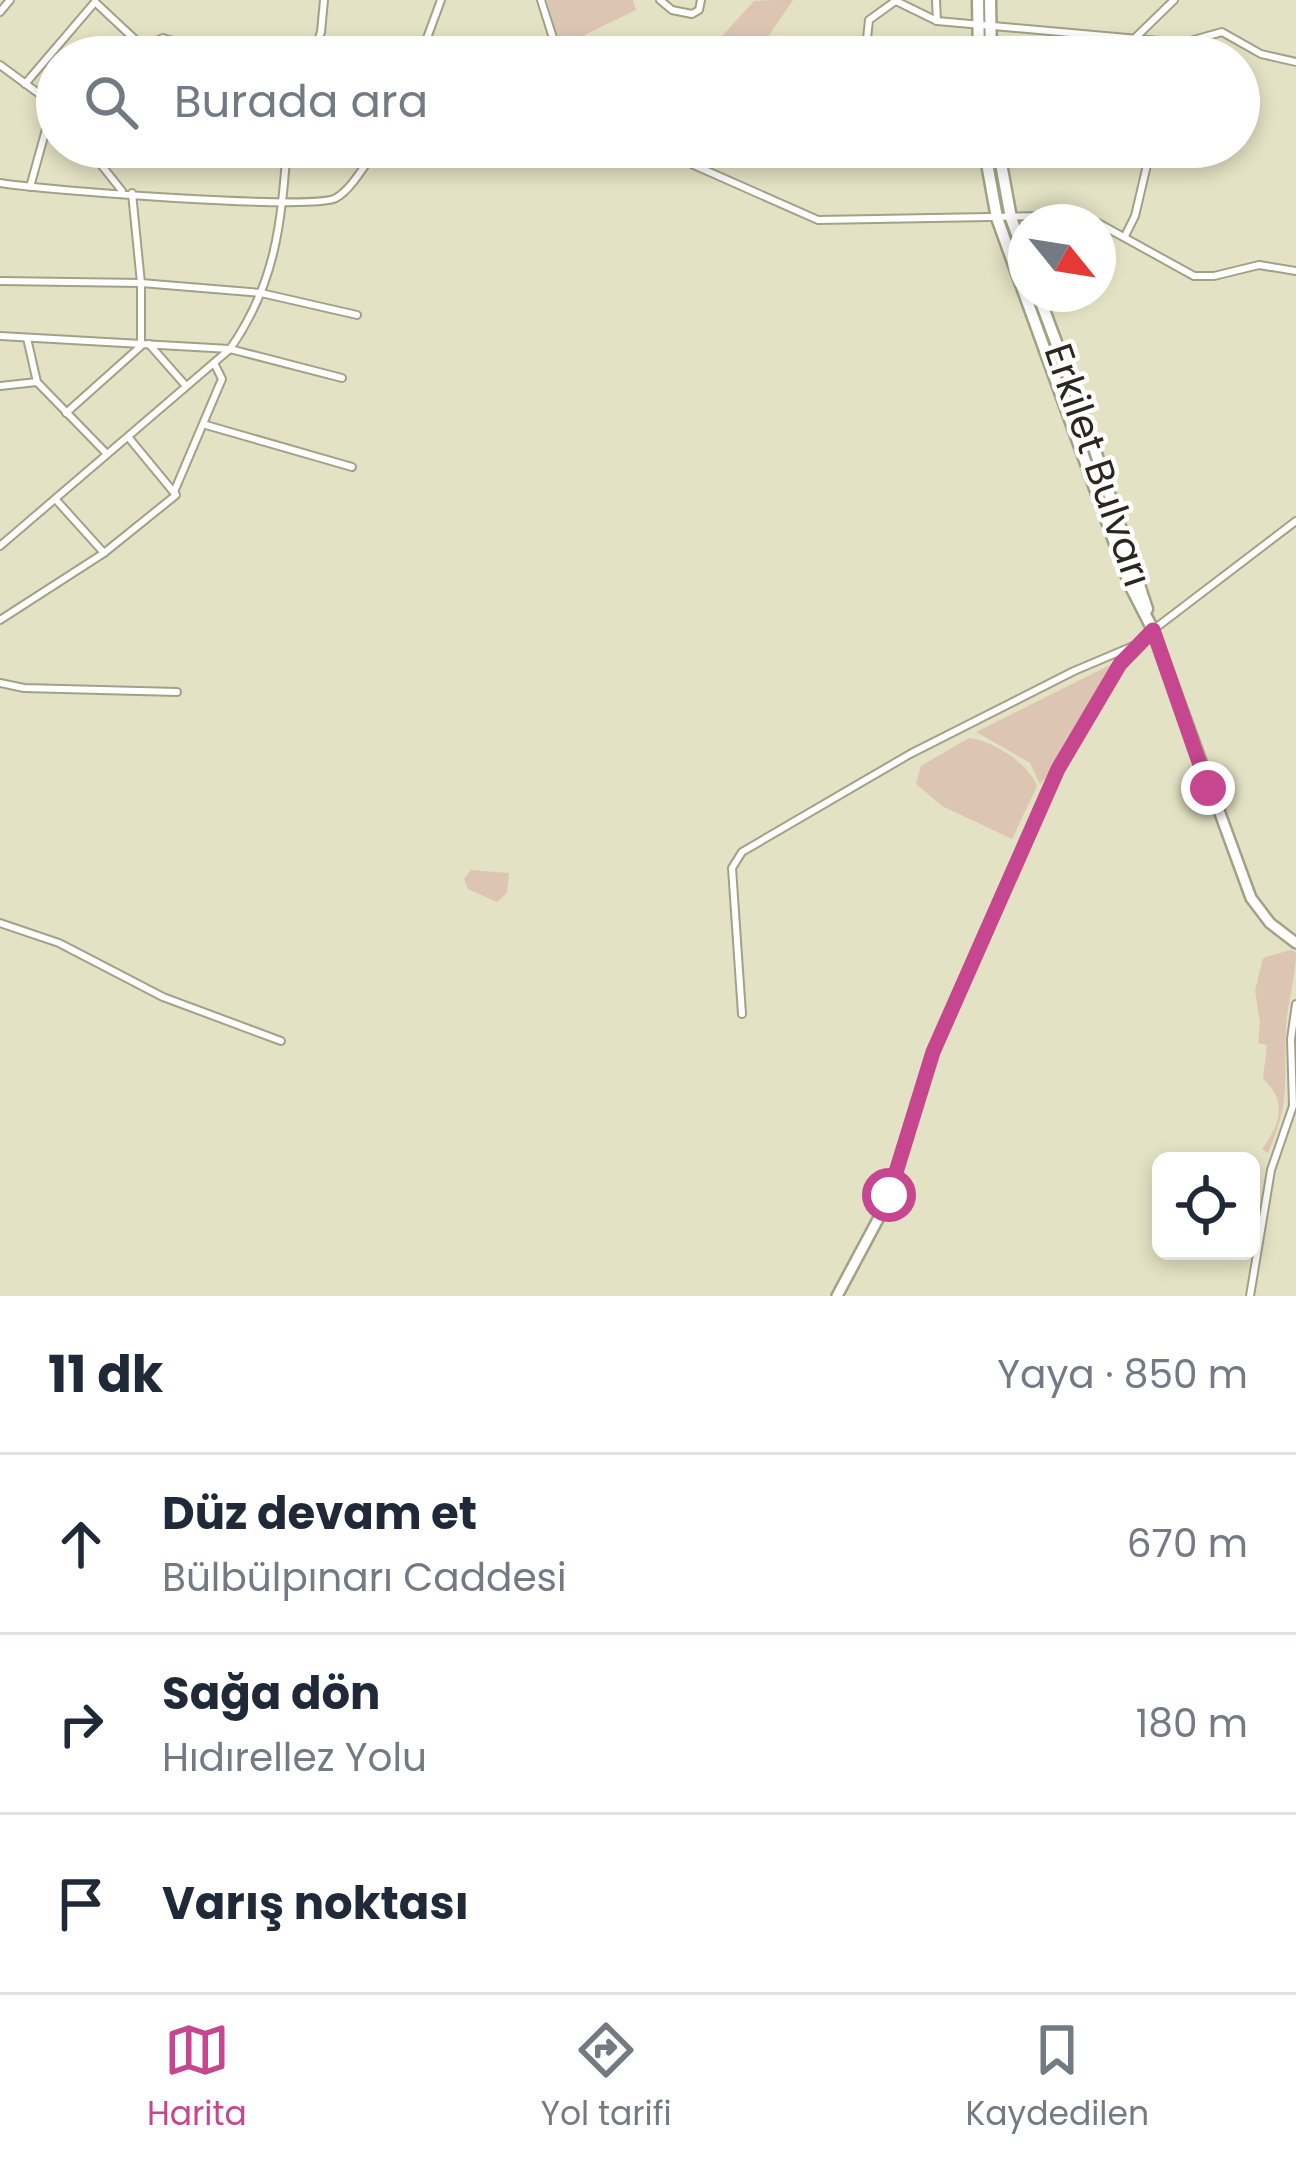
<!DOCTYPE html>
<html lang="tr">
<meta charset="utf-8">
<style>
:root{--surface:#fff;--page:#f6f6f7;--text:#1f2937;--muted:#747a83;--line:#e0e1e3;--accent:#c64690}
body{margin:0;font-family:Poppins,sans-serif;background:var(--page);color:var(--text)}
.controls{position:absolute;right:36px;bottom:36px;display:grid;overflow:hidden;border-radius:18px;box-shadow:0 6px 18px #0003}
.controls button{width:108px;height:108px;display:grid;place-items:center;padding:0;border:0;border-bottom:3px solid var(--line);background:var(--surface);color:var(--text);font:60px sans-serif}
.compass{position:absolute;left:1008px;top:204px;width:108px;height:108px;border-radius:50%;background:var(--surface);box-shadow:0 6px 18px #0003;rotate:120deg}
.stop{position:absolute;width:36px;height:36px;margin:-27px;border:9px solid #c64690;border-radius:50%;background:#fff}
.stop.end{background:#c64690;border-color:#fff;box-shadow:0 3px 12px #0008}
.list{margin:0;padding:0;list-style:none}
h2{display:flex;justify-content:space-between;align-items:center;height:156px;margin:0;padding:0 48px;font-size:51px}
h2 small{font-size:39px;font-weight:400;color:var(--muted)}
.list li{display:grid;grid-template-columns:78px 1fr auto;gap:36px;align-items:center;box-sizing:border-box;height:180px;padding:0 48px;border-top:3px solid var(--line)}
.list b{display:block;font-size:45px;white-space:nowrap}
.list p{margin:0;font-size:39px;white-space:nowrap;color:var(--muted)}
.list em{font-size:39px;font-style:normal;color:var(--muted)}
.icon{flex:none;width:66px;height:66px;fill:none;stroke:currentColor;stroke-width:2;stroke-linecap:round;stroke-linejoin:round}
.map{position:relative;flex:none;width:1296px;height:1296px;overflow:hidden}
.search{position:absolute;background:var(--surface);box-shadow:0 6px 18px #0003;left:36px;right:36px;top:36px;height:132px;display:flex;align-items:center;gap:30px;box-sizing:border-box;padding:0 42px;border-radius:66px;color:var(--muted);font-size:45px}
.sheet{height:696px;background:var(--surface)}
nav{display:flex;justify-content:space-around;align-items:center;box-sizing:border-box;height:168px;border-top:3px solid var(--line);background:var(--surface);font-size:33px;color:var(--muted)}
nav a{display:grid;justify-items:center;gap:6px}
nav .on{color:var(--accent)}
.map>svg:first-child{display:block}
.green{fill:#ddc5b3}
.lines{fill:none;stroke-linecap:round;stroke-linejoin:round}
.street-casing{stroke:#a3a185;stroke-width:10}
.secondary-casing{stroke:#a3a185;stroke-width:14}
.primary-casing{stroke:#a3a185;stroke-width:15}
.street{stroke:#fff;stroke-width:6}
.secondary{stroke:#fff;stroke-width:9}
.primary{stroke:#fff;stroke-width:10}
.route{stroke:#c64690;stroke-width:15}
.labels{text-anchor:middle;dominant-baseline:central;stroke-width:9;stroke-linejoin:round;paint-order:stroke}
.street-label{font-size:39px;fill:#29281d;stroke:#fff}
</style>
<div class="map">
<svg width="1296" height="1296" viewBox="0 0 1296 1296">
<rect width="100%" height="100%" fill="#e3e2c4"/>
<g class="green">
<polygon points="547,0 633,0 636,10 560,47"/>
<polygon points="773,0 793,0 754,57 703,57 754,1"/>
<polygon points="1126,657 1059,765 1040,784 1030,763 976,732"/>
<path d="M 969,738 C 992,740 1029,764 1037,786 L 1012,839 L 942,806 L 916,784 L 921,766 Z"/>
<polygon points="471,870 509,873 507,893 497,902 468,889 464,879"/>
<path d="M 1290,950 L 1296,952 C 1296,979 1287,1002 1286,1029 C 1283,1084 1292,1098 1268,1153 L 1262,1149 C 1280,1125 1288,1101 1263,1079 L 1267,1045 L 1258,1043 L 1260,1022 L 1255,991 L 1263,958 Z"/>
</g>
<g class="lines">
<defs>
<g id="street">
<polyline points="541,0 559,57"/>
<polyline points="660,0 672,10 692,14 699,10 701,0"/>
<polyline points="894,0 937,21 1183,43 1222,32 1261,54 1296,62"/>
<polyline points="936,0 937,21"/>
<polyline points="95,2 142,46"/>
<polyline points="0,12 10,0"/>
<polyline points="1136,37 1174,0"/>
<polyline points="120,57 163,38 223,57"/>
<polyline points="312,57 321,32 324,0"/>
<polyline points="420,57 441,0"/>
<polyline points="865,57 869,20 894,2"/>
<polyline points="0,65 53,104 30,187"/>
<polyline points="25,84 95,2"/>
<polyline points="87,147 122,191"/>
<polyline points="653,147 818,220 1046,216 1095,222"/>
<polyline points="1146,147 1206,162"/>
<polyline points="129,155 144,147"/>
<path d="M 0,183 C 40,190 314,211 336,198 C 353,188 366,162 378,147"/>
<polyline points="1098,223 1194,276 1214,276 1259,265 1296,271"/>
<polyline points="1125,236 1135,216 1151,148"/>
<polyline points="0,281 141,283 261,293 357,315"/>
<polyline points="0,336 230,349 342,378"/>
<polyline points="27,338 37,382 107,454"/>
<polyline points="149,344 186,386"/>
<polyline points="0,386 37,382"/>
<polyline points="66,413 141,346 141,283 132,193"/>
<polyline points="206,425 352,467"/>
<polyline points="174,492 222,379 214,363"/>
<polyline points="58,502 104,553 176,495 129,438"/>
<path d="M 0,546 L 230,349 C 276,283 281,224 287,147"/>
<polyline points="0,620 104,553"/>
<polyline points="1153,630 1296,521"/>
<polyline points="0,683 24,688 177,692"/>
<polyline points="0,923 59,943 163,997 281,1041"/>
<polyline points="742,1014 732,868 742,852 910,754 1074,671 1133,646"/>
<polyline points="1250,1296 1271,1170 1293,1106 1291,1039 1296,1004"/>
</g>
<polyline id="secondary" points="837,1296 884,1208 933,1052 1058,769 1120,664 1153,630 1251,898 1270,923 1296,943"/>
<g id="primary">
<polyline points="978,0 979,57"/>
<polyline points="990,0 991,57"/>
<polyline points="984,147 997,218 1130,585 1153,630"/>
<polyline points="998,147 1011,218 1026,259"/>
<polyline points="1038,294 1084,417 1147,609"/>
</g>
</defs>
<use href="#street" class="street-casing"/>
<use href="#secondary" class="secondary-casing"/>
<use href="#primary" class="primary-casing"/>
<use href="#street" class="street"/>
<use href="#secondary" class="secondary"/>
<use href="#primary" class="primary"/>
</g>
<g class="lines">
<polyline class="route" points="889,1195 933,1052 1058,769 1120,664 1153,630 1208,788"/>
</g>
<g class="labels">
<g class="street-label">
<text transform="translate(1098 465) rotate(71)">Erkilet Bulvarı</text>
</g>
</g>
</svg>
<div class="controls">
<button><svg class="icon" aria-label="locate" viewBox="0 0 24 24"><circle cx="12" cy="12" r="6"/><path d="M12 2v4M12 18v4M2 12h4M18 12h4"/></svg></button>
</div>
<svg class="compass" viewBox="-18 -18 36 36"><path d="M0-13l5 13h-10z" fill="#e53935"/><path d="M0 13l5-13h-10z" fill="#747a83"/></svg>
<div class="stop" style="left:889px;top:1195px"></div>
<div class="stop end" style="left:1208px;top:788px"></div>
<div class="search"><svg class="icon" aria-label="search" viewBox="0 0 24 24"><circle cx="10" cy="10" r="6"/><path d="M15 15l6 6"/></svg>Burada ara</div>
</div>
<section class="sheet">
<h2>11 dk<small>Yaya · 850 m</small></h2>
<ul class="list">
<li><svg class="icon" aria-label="ahead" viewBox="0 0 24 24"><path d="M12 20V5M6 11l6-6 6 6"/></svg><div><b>Düz devam et</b><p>Bülbülpınarı Caddesi</p></div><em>670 m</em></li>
<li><svg class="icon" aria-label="right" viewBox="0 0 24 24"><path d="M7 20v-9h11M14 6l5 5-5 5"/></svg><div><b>Sağa dön</b><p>Hıdırellez Yolu</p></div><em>180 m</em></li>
<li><svg class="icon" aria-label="arrive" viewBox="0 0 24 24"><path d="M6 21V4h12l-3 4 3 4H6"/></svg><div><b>Varış noktası</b></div></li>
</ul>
</section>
<nav>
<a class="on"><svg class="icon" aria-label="map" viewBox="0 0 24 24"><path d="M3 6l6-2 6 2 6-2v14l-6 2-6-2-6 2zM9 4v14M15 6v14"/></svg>Harita</a>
<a><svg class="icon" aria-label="directions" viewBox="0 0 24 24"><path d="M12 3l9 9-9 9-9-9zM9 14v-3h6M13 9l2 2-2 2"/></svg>Yol tarifi</a>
<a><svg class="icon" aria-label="saved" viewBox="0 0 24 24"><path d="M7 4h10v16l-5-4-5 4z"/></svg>Kaydedilen</a>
</nav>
